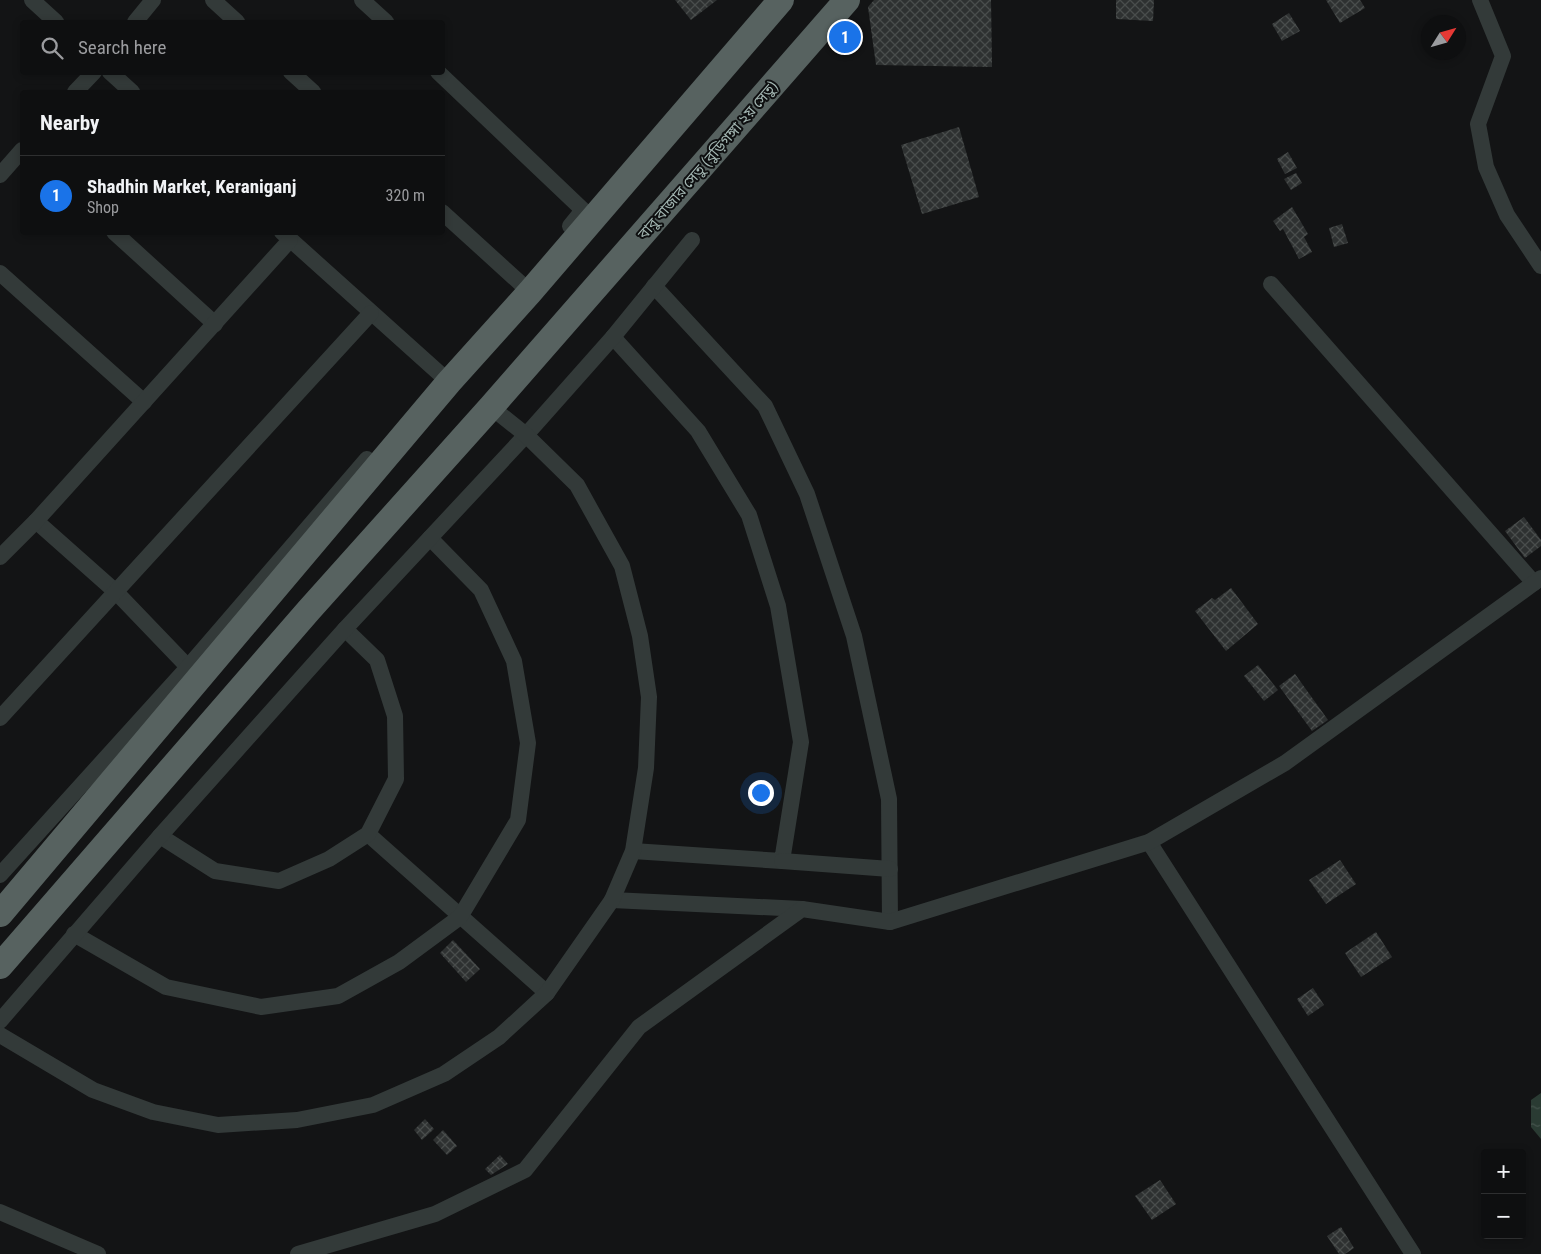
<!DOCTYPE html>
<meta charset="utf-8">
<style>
:root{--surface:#0e0f10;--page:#1c1d1e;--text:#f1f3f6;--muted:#9b9c9f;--line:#2e2f30;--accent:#1a73e8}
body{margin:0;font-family:"Roboto Condensed","Noto Sans Bengali",sans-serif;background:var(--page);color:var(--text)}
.controls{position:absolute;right:15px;bottom:15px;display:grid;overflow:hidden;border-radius:5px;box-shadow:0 2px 8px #0003}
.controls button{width:45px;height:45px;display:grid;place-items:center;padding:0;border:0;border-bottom:1px solid var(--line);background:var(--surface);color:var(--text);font:25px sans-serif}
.compass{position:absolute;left:1421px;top:15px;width:45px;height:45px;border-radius:50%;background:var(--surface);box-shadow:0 2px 8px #0003;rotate:53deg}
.you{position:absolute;left:760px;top:792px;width:18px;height:18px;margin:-12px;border:4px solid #fff;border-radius:50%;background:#1a73e8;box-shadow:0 0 0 8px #1a73e833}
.badge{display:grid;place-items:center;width:32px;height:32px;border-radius:50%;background:var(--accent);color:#fff;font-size:16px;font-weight:700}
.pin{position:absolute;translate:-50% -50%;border:2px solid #fff;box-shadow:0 1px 5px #0006}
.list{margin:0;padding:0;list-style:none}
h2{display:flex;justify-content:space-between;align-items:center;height:65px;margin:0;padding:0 20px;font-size:21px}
h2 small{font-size:16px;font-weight:400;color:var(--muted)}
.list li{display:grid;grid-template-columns:32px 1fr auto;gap:15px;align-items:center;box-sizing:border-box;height:80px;padding:0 20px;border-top:1px solid var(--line)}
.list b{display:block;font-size:19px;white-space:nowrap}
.list p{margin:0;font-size:16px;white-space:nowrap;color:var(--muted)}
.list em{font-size:16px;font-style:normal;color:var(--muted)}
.icon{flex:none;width:28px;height:28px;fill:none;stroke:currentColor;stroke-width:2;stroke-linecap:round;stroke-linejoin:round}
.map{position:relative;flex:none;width:1541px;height:1254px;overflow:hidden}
.search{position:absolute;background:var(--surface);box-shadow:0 2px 8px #0003;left:20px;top:20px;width:425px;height:55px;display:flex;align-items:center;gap:12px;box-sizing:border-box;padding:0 18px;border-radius:5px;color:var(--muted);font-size:19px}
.panel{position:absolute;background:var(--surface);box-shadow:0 2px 8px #0003;left:20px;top:90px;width:425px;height:145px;border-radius:5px}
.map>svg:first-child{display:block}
.water{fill:url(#water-ripples)}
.building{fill:url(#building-cross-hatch)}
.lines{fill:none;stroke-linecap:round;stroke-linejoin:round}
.minor{stroke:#333a39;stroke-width:16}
.trunk{stroke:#576260;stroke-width:26}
.labels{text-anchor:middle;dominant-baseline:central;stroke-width:4;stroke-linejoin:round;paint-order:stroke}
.street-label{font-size:15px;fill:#a3b6b2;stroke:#0e0f10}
</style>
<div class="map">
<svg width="1541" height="1254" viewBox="0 0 1541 1254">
<defs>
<pattern id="water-ripples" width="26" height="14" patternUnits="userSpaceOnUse" patternTransform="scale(1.25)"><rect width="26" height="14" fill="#2a3b33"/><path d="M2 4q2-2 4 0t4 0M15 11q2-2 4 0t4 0" fill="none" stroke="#46554e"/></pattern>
<pattern id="building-cross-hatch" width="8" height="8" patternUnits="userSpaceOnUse" patternTransform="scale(1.25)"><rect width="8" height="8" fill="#2e3131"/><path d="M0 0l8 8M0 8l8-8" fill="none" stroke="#494d4c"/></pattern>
</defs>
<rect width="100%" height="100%" fill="#131415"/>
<polygon class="water" points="1541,1093 1541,1139 1531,1127 1531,1100"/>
<g class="building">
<polygon points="675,0 717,0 691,20"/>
<polygon points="874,0 991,0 992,67 876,65 868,7"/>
<polygon points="1116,0 1154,0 1153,21 1116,19"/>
<polygon points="1326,0 1360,0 1365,8 1340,23"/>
<polygon points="1289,13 1300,31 1282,41 1272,24"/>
<polygon points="959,127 979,197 922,214 901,145"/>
<polygon points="1288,152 1297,168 1285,174 1277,159"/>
<polygon points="1296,173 1302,183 1291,190 1284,179"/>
<polygon points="1292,207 1308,234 1304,237 1312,252 1299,259 1283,229 1280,231 1273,221"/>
<polygon points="1342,224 1348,243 1334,247 1329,228"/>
<polygon points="1524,517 1541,540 1541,546 1525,558 1505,531"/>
<polygon points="1231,588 1258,624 1226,651 1195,611 1212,598 1215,600"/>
<polygon points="1258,665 1278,690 1264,701 1244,676"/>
<polygon points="1295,674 1328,720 1312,731 1279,686"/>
<polygon points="1340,860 1356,884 1326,904 1309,880"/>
<polygon points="1376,932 1392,957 1361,977 1345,953"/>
<polygon points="453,940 480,969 466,982 440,953"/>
<polygon points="1313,988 1324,1005 1308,1016 1297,999"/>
<polygon points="425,1119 434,1129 422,1140 414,1130"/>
<polygon points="443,1130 457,1146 447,1155 433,1140"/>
<polygon points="500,1155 508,1164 491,1175 485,1169"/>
<polygon points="1160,1180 1176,1204 1152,1220 1135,1196"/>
<polygon points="1341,1227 1354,1248 1345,1254 1339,1254 1327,1236"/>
</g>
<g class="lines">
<g class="minor">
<polyline points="32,0 56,22"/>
<polyline points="213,0 237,22"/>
<polyline points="362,0 386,22"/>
<polyline points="1480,0 1503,56 1478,124 1486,167 1507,215 1541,266"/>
<polyline points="135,22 153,0"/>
<polyline points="110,72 132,92"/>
<polyline points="291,72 313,92"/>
<polyline points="438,72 583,210 570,226"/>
<polyline points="75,92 94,72"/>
<polyline points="0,175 22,150"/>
<polyline points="442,212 530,292"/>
<polyline points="114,232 215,324"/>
<polyline points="282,232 449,382"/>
<polyline points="0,273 144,402"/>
<polyline points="1271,284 1534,583"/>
<polyline points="654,286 765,406 807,494 854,636 889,799 890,922"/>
<polyline points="613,337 698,431 749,515 778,606 801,742 782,861 633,851"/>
<polyline points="36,521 116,592 188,667"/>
<polyline points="0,557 36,521 290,240"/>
<polyline points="0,718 371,313"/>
<polyline points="368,834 547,993"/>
<polyline points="160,836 215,871 279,881 329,859 368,834 396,779 395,716 377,660 345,629"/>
<polyline points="1149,842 1413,1254"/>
<polyline points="782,861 890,869"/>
<polyline points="0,875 188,667 367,459"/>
<polyline points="612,900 802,909"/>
<polyline points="74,934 166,987 261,1007 338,996 399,962 460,917 518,820 528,743 514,661 481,590 430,538"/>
<polyline points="0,1021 160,836 345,629 526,435 613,337 692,240"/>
<polyline points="0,1035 93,1090 153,1112 218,1125 297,1120 373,1105 444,1074 499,1037 547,993 612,900 633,851 646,768 649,697 640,636 622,566 577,485 526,435 491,407"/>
<polyline points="0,1212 98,1254"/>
<polyline points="298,1254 435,1214 525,1170 639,1027 802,909 890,922 1149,842 1285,763 1541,578"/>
</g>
<g class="trunk">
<polyline points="0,914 449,382 530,292 781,0"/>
<polyline points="0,966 309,610 491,407 847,0"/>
</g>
</g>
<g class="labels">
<g class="street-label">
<text transform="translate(708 160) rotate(-49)">বাবু বাজার সেতু (বুড়িগঙ্গা ২য় সেতু)</text>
</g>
</g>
</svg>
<div class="controls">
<button>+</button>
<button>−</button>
</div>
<svg class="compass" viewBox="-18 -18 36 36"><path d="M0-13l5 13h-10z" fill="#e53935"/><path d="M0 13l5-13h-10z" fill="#9b9c9f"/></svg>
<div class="you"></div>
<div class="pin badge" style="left:845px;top:37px">1</div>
<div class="search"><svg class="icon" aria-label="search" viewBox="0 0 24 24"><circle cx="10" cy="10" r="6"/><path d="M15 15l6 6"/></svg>Search here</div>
<section class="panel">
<h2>Nearby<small></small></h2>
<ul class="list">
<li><span class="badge">1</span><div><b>Shadhin Market, Keraniganj</b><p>Shop</p></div><em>320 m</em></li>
</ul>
</section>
</div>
